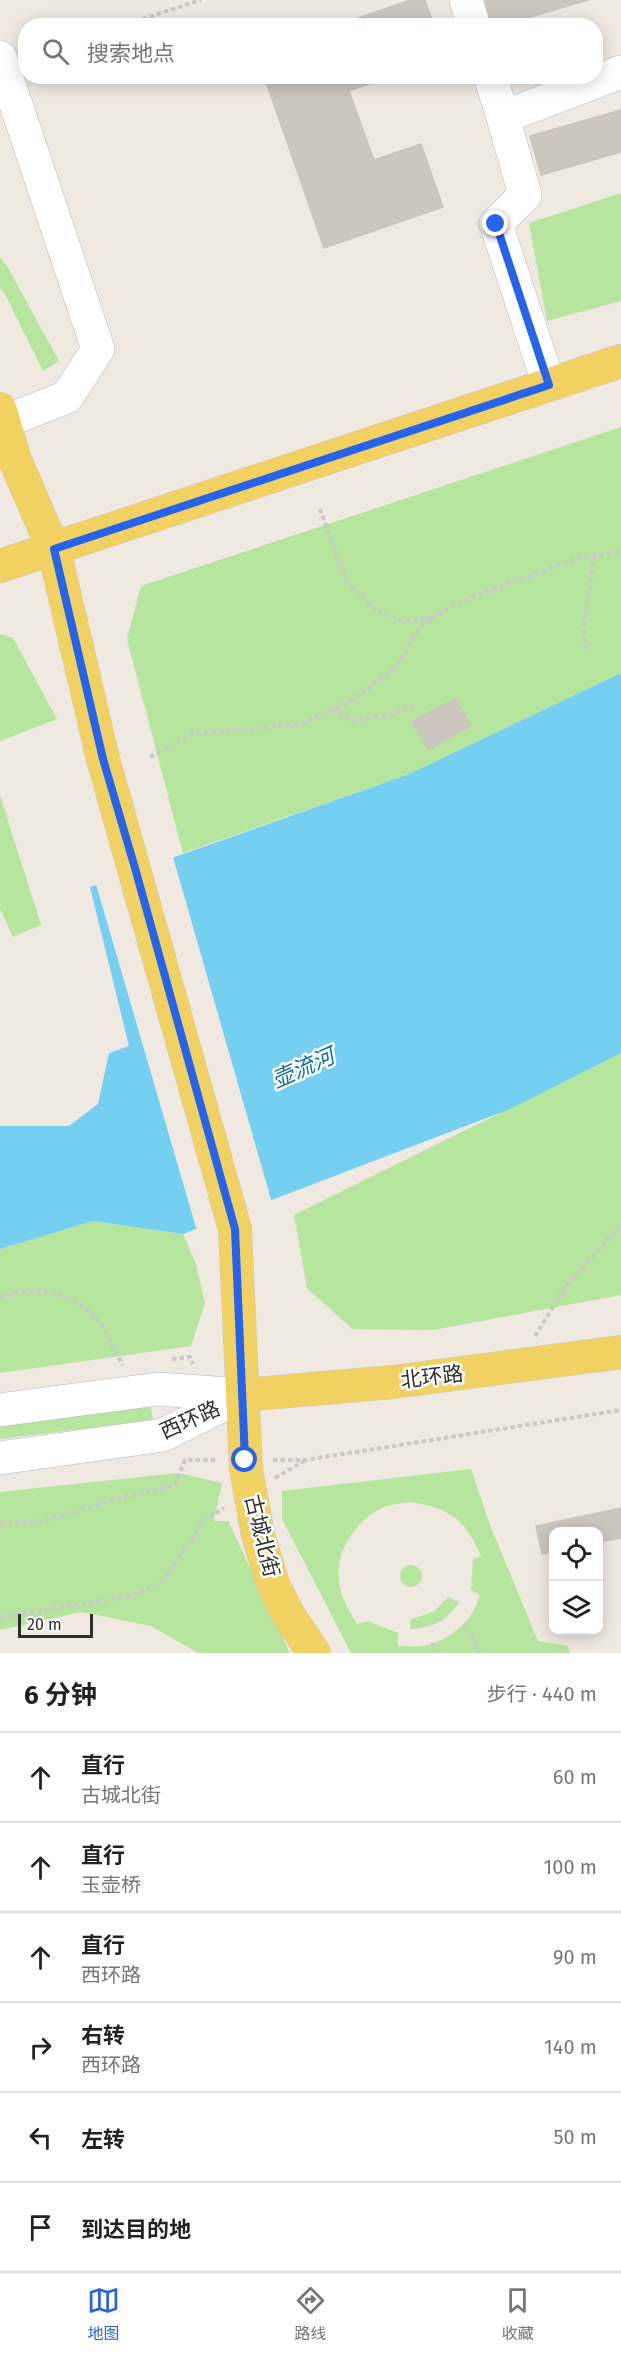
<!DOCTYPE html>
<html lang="zh">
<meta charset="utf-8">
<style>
:root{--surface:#fff;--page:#f2f2f2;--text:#222;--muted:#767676;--line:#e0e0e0;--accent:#2563eb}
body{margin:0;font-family:"Fira Sans","Noto Sans SC",sans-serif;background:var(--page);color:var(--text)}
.controls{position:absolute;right:18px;bottom:18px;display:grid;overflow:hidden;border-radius:12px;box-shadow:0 3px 15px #0003}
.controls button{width:54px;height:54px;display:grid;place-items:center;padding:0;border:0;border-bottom:2px solid var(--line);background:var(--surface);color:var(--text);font:30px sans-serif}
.scale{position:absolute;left:18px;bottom:15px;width:75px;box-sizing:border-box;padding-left:6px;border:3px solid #2e2e2e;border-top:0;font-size:16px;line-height:21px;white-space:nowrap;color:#2e2e2e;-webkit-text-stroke:4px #fff;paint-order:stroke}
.stop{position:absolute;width:18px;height:18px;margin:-14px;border:4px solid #2563eb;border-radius:50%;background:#fff}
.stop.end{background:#2563eb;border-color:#fff;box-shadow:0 2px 6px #0008}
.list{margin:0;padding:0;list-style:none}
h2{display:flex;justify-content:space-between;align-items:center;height:78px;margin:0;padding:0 24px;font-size:26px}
h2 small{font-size:20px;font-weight:400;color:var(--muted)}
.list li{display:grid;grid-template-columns:39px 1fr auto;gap:18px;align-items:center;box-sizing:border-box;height:90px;padding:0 24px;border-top:2px solid var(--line)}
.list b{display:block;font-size:22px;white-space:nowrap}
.list p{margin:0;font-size:20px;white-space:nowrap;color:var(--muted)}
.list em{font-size:20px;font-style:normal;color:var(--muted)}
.icon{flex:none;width:33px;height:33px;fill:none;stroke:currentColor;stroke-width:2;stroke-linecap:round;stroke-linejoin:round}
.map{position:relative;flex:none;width:621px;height:1653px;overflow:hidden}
.search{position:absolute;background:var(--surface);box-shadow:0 3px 15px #0003;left:18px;right:18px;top:18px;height:66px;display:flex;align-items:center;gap:15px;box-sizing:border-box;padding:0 21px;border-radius:24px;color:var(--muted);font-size:22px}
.sheet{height:618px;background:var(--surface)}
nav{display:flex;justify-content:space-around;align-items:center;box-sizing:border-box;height:84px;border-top:2px solid var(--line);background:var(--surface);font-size:16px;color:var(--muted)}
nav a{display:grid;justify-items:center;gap:3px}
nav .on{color:var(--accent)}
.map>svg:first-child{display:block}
.green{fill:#b6e59e;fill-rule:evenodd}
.water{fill:#75cff0}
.pier{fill:#efe9e1}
.building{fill:#cbc7bf;stroke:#cbc5ba;stroke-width:1.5}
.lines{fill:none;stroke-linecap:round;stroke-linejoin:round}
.minor-casing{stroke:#b4b7c1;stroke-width:34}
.major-casing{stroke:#c9c9c9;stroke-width:34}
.path{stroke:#c9c9c9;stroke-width:4;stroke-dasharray:4.5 3;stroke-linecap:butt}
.minor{stroke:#fff;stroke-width:33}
.major{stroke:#f2d163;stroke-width:33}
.route{stroke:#2563eb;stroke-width:8}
.labels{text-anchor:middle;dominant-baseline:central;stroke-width:5;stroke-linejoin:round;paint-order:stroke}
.street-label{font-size:21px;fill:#2e2e2e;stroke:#fff}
.water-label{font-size:22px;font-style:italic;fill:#0d6fa3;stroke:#fff}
</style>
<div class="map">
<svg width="621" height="1653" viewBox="0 0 621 1653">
<rect width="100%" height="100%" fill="#efe9e1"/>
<g class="green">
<polygon points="621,193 621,301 547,321 529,223"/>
<polygon points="0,257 7,266 59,361 43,371 6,296 0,288"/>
<polygon points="621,427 621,673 409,774 183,853 127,639 141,586"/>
<polygon points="0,634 13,638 57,719 0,741"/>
<polygon points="0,795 41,925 13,937 0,909"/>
<polygon points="621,1053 621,1295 433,1330 352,1329 307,1288 294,1215"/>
<polygon points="93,1221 183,1234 196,1264 205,1303 191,1346 0,1373 0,1249"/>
<polygon points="150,1404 153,1420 0,1439 0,1423"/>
<path d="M 471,1469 L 490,1525 L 538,1641 L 568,1646 L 570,1653 L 351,1653 L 282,1519 L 282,1491 ZM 410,1502 C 450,1508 465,1519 481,1556 L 473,1559 L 471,1590 L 480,1595 C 473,1621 449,1642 422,1646 C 415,1647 406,1646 398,1646 L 398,1633 L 368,1621 L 357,1624 C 349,1610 340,1597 339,1580 C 335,1549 358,1517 387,1506 C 394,1504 403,1503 410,1502 Z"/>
<polygon points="178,1473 222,1483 214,1521 228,1521 290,1653 198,1653 151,1626 82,1612 0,1630 0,1492"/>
<circle cx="411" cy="1576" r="11"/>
<path d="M 448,1597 L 459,1602 C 447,1621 433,1628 410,1629 L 411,1619 L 433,1612 Z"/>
</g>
<polygon class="water" points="621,673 621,1053 510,1109 183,1234 93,1221 0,1249 0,1126 69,1126 98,1104 109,1053 129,1046 90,887 409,774"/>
<polygon class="pier" points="173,857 272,1203 197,1231 95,881"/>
<g class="building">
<polygon points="410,0 425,0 434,26 336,26"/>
<polygon points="480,0 588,0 499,26 488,26"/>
<polygon points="264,76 391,76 349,91 374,160 421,144 443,207 324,248"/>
<polygon points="621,110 621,152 541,175 530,136"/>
<polygon points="455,698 471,726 428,750 412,722"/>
<polygon points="621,1508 621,1538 598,1542 598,1532 554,1532 554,1552 542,1554 536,1526"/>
</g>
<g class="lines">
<defs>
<g id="minor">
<polyline points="466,0 474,26"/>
<polyline points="0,57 98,349 67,397 4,422"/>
<polyline points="490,76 503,117"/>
<polyline points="549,385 496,224 525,195 503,117 621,72"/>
<polyline points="0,1410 158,1389 243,1395"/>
<polyline points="0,1458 163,1435 243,1395"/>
</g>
<g id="major">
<polyline points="0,409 15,460 54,550 103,759 235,1229 246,1469 258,1535 273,1584 289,1616 314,1653"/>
<polyline points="0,566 621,361"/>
<polyline points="243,1395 393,1382 621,1352"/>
</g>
</defs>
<use href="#minor" class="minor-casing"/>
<use href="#major" class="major-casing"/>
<g class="path">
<polyline points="121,26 201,0"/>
<polyline points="320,509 346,580 374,609 402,621 432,619"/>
<polyline points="586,649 584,627 594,556"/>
<polyline points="332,710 352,721 390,715 415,705"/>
<polyline points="150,757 192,734 300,724 351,701 396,667 420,627 454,604 576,559 621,551"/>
<path d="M 0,1298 C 33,1282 79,1294 101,1324 C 110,1337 115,1353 123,1365"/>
<polyline points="535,1336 566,1286 621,1225"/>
<polyline points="172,1359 190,1357 193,1364"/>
<polyline points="273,1460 305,1460 621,1410"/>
<polyline points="275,1478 304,1461"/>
<polyline points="0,1523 43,1521 108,1501 175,1485 185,1460 218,1460"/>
<polyline points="0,1617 131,1596 161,1583 205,1520 224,1508"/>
<polyline points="464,1624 480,1653"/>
<polyline points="432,1643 438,1653"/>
</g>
<use href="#minor" class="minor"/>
<use href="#major" class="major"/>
</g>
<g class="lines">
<polyline class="route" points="245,1460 235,1229 135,868 103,759 54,549 549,385 496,224"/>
</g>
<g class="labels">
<g class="street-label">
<text transform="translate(432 1377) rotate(-7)">北环路</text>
<text transform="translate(190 1420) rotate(-24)">西环路</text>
<text transform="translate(262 1536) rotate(76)">古城北街</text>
</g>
<g class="water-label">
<text transform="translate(303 1068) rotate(-24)">壶流河</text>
</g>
</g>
</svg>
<div class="controls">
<button><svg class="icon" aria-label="locate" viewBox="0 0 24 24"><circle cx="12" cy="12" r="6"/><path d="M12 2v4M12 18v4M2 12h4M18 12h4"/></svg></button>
<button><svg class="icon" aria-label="layers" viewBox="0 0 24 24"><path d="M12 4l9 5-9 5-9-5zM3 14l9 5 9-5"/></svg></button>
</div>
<div class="scale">20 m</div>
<div class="stop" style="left:245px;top:1460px"></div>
<div class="stop end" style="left:496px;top:224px"></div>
<div class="search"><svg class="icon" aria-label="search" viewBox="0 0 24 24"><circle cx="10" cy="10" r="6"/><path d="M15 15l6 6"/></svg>搜索地点</div>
</div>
<section class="sheet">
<h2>6 分钟<small>步行 · 440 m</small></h2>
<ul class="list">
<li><svg class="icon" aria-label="ahead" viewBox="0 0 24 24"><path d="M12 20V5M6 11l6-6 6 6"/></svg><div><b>直行</b><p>古城北街</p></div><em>60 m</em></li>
<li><svg class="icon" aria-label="ahead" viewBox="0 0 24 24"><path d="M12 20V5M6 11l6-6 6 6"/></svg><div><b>直行</b><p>玉壶桥</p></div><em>100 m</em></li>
<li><svg class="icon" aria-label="ahead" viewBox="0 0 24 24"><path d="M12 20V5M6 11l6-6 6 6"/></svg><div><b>直行</b><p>西环路</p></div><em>90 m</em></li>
<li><svg class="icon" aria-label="right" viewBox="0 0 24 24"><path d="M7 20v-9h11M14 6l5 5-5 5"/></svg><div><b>右转</b><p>西环路</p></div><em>140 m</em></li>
<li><svg class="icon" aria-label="left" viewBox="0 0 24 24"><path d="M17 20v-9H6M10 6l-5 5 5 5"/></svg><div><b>左转</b></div><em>50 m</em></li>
<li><svg class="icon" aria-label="arrive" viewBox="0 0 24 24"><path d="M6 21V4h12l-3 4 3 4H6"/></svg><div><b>到达目的地</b></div></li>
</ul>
</section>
<nav>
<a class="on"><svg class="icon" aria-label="map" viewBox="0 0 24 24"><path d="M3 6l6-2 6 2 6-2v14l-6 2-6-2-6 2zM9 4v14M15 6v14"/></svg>地图</a>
<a><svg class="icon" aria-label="directions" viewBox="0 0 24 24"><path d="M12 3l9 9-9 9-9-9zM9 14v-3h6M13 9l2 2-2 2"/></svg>路线</a>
<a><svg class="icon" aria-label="saved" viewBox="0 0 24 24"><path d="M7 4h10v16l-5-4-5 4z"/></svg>收藏</a>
</nav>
